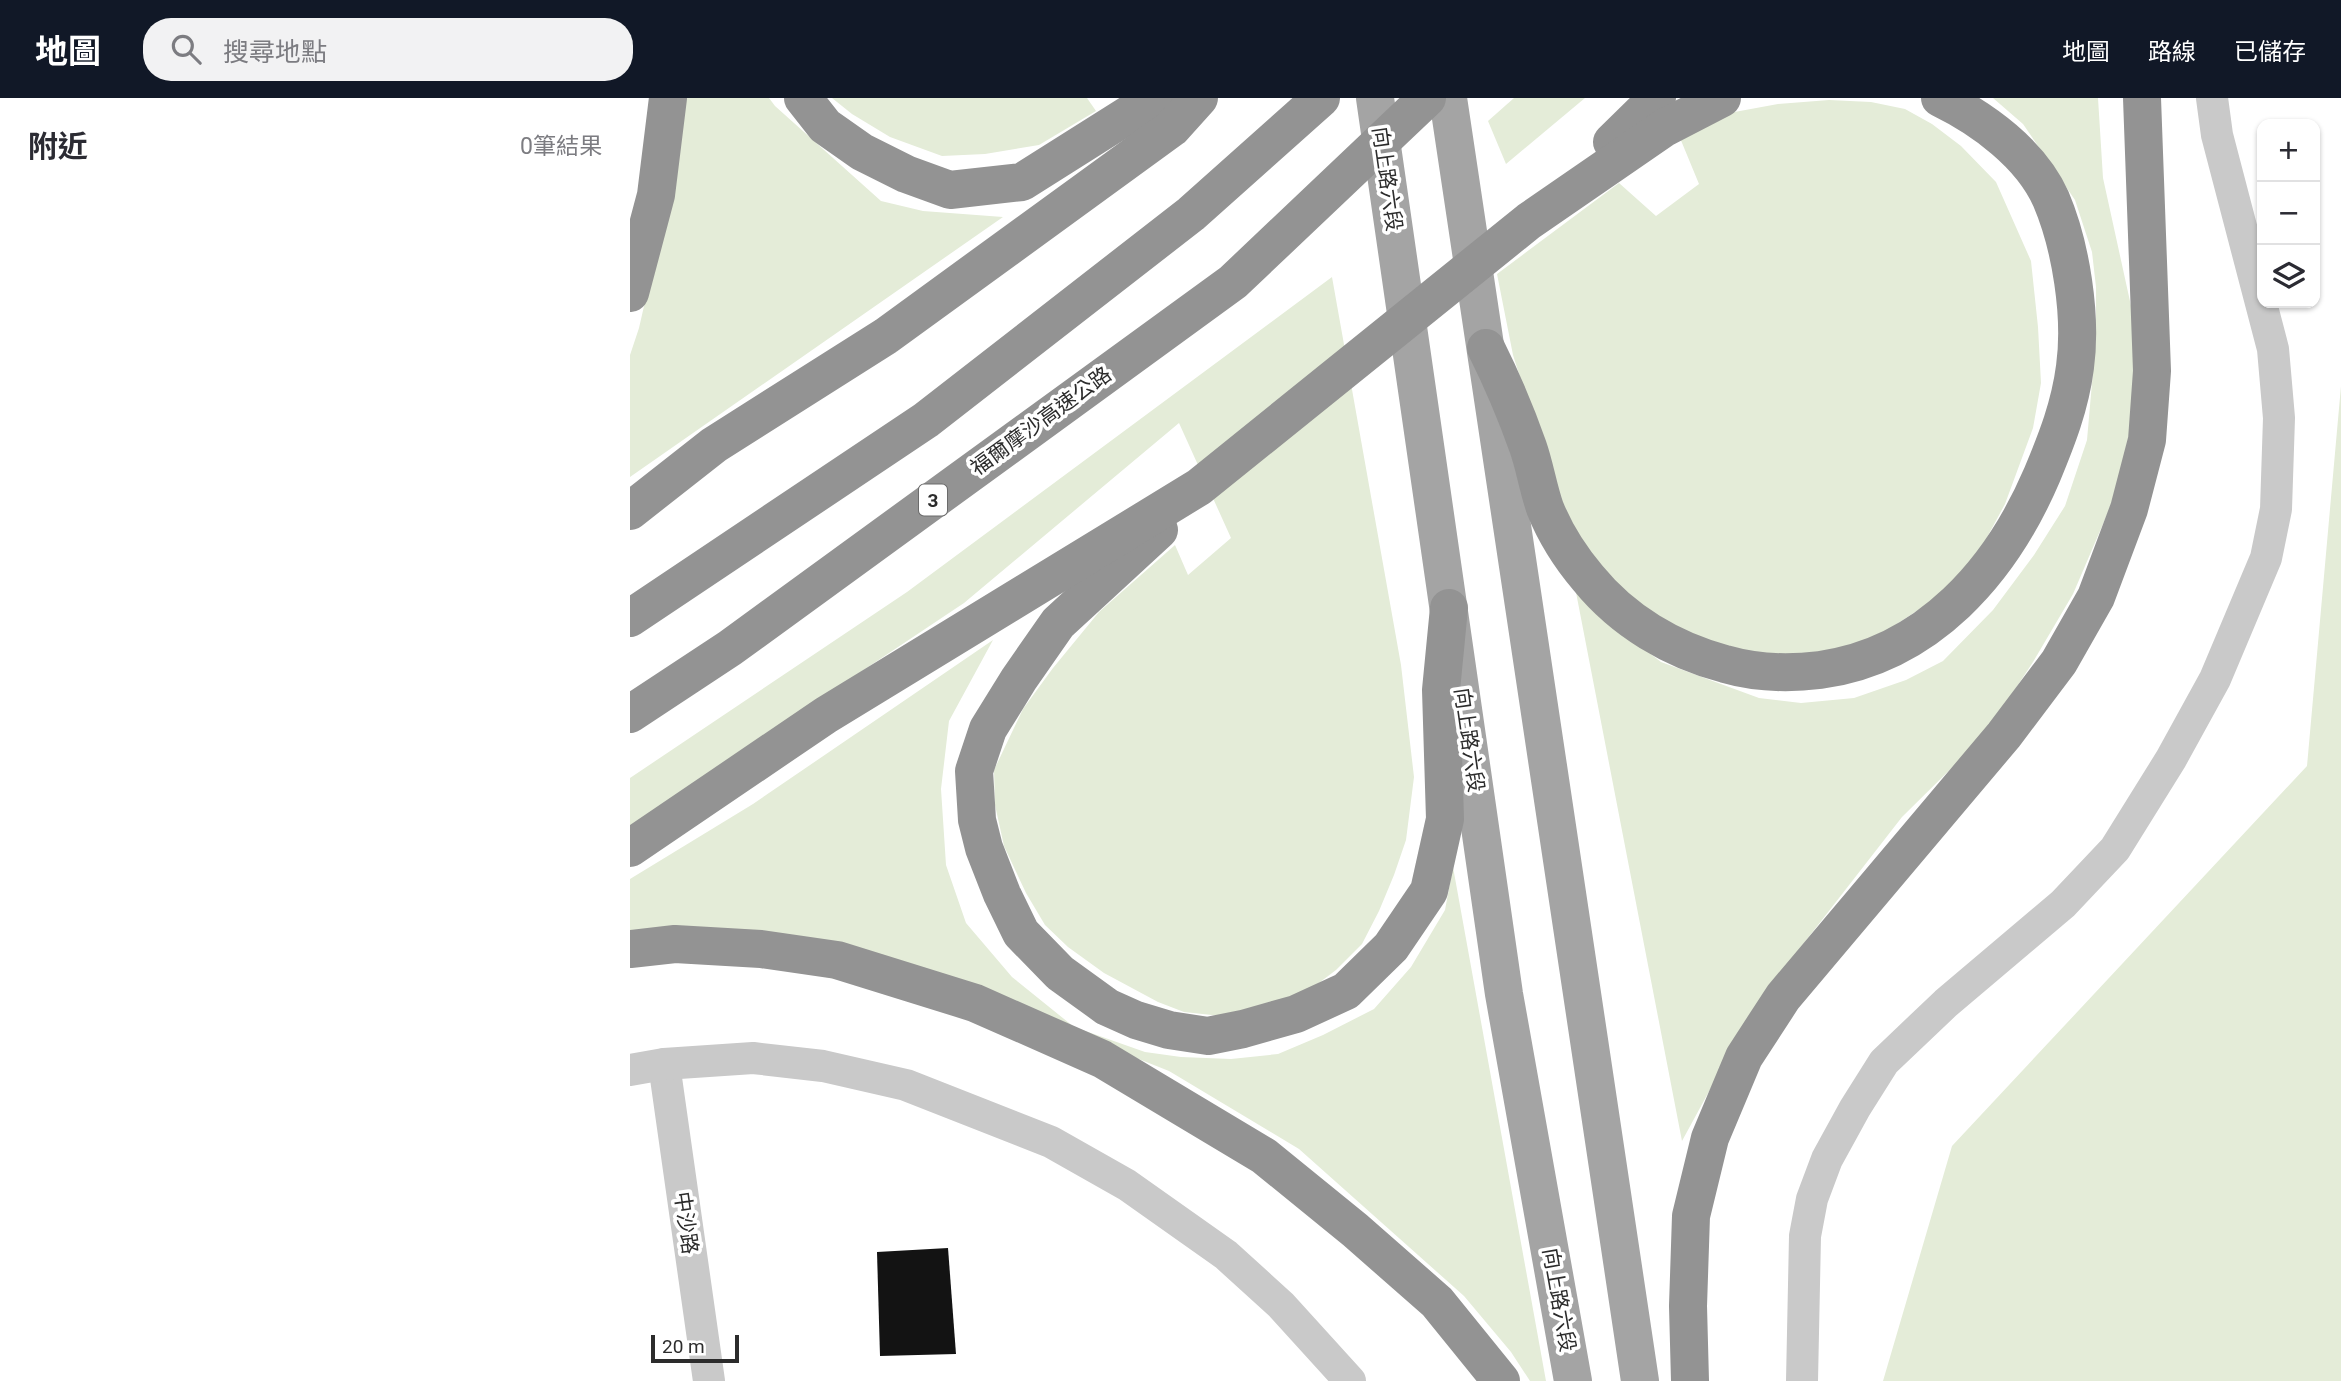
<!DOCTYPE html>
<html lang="zh-TW">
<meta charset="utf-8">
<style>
:root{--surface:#fff;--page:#f2f2f3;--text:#2b2b33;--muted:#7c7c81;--line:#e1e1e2;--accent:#111827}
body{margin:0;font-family:Roboto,"Noto Sans TC",sans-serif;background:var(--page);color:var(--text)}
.controls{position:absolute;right:21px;top:21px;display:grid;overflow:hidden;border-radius:14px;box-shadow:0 2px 5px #0004}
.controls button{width:63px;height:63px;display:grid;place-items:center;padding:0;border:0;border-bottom:2px solid var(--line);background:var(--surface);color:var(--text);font:35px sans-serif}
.scale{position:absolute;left:21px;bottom:18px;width:88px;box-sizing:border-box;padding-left:7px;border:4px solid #2c2c2c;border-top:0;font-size:19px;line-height:24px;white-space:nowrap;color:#2c2c2c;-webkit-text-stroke:5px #fff;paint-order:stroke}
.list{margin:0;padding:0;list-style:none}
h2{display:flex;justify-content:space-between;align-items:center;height:91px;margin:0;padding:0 28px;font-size:30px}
h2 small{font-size:23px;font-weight:400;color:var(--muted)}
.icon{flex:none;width:38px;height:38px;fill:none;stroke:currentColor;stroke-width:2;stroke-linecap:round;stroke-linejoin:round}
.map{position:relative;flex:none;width:1711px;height:1283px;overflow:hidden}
header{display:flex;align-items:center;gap:42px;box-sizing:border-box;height:98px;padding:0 35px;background:var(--accent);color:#fff}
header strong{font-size:33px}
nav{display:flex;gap:38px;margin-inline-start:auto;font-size:24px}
.search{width:490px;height:63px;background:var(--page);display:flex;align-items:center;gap:18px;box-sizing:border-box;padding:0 24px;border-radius:28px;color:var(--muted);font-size:26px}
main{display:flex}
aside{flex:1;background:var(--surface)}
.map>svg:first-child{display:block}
.green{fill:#e4ecd8}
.building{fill:#131313}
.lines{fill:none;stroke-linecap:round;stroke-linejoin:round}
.minor{stroke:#c9c9c9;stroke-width:32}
.major{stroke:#a4a4a4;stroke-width:38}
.highway{stroke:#939393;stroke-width:38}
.labels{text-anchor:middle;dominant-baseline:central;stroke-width:7;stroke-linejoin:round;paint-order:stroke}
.shield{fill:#fff;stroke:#6b6b6b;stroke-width:2}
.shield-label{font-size:19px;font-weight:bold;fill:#2c2c2c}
.street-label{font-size:21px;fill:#2c2c2c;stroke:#fff}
</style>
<header>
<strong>地圖</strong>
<div class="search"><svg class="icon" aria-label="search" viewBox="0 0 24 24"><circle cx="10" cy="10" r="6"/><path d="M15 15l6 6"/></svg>搜尋地點</div>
<nav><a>地圖</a><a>路線</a><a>已儲存</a></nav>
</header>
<main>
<aside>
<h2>附近<small>0筆結果</small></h2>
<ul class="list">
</ul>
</aside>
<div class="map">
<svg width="1711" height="1283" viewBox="0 0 1711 1283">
<rect width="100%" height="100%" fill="#fff"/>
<g class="green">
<polygon points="52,0 139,0 145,8 251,103 293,113 373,119 0,379 0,257 9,230 30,138"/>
<polygon points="202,0 457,0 466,13 409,47 355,56 312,58 260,39 222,16"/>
<polygon points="884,0 955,0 876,66 858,23"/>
<polygon points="1363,0 1468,0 1473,80 1503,217 1505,279 1501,346 1479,412 1443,496 1403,564 1355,637 1272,719 1167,854 1089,975 1052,1043 944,484 975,520 1031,564 1129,600 1171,605 1224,600 1276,582 1313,563 1363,512 1404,457 1435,408 1457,342 1466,239 1466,189 1462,154 1445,102 1393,26"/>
<polygon points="1199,2 1241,4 1275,11 1302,26 1331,48 1366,84 1401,163 1408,229 1411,285 1403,330 1375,406 1348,456 1320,491 1244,541 1184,559 1138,560 1088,547 1028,520 987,492 934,418 883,257 867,176 989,85 1026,118 1069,86 1050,40 1099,15 1148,6"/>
<polygon points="702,179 771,567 784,679 776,742 764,777 749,813 732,846 706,872 669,900 600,919 554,914 528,904 474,875 438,849 415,827 396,795 374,748 365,707 364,672 393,611 423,570 469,514 545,447 558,477 601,440 549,325 334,505 0,728 0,680 277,494"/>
<polygon points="1711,288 1711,1283 1253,1283 1322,1048 1677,668"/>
<polygon points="363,542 319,623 311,691 316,767 336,825 382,879 444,929 515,954 551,959 601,961 648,956 693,937 744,911 781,869 815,812 823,769 916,1283 900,1283 881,1254 834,1198 669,1051 539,973 428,929 0,837 0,781 123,706"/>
</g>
<polygon class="building" points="318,1150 326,1256 250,1258 247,1154"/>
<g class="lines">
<g class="minor">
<polyline points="34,966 79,1283"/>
<polyline points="0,972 34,966 123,960 193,968 276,987 421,1044 497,1087 596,1157 651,1207 720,1283"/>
<polyline points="1172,1283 1175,1138 1182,1101 1197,1061 1225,1010 1254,964 1316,905 1433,806 1485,751 1541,661 1585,581 1636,460 1646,411 1649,320 1643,251 1587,37 1582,0"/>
</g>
<g class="major">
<polyline points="745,0 874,896 943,1283"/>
<polyline points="818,0 1010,1283"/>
</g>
<g class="highway">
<polyline points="173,0 195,28 232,54 276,76 320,92 392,84 525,0"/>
<polyline points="982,44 1027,0"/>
<polyline points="0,195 26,97 38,0"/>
<path d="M 856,250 C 872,282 886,315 898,349 C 905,369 908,390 915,410 C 925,435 941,460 958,480 C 993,523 1042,552 1095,566 C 1126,575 1158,576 1190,572 C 1298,557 1371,473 1412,377 C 1427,341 1440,308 1445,269 C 1452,218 1441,148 1421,101 C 1401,56 1353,21 1310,0"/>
<polyline points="0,413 84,347 256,238 542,30 569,0"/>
<polyline points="529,432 428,525 389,581 358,631 344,673 347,722 354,750 372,796 391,835 430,875 477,909 506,922 539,932 578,938 613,931 666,916 716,893 761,849 799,793 815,721 811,592 819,510"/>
<polyline points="0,520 296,322 561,116 691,0"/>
<polyline points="0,616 100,550 603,184 797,0"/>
<polyline points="0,750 196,617 569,389 899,123 1034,30 1092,0"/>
<polyline points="0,851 45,846 131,851 207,862 345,905 472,961 634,1058 725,1132 807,1204 871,1283"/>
<polyline points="1060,1283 1058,1208 1061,1118 1080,1040 1114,959 1153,899 1374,637 1429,564 1466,499 1499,411 1517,342 1522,273 1512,0"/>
</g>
</g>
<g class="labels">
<rect class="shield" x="289" y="386.5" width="28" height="31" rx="5"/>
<g class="shield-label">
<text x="303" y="402">3</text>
</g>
<g class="street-label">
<text transform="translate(757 81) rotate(82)">向上路六段</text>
<text transform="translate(411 323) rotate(-36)">福爾摩沙高速公路</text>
<text transform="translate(839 642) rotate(82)">向上路六段</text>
<text transform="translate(56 1125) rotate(82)">中沙路</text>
<text transform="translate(929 1202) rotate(80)">向上路六段</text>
</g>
</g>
</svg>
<div class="controls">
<button>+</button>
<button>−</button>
<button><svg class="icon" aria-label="layers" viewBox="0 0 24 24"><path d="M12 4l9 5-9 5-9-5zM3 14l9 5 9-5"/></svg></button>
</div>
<div class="scale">20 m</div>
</div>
</main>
